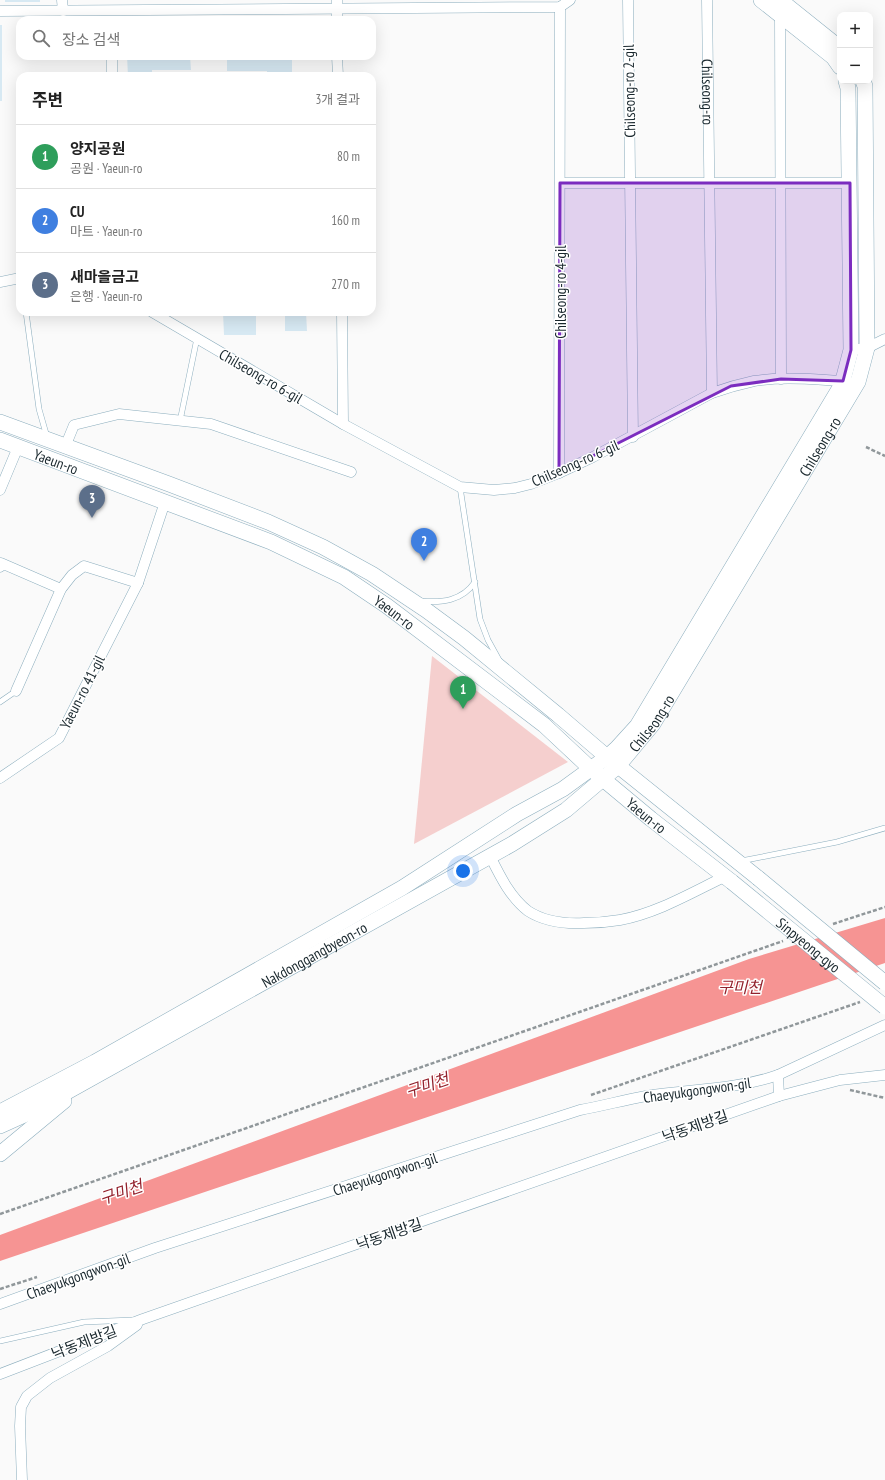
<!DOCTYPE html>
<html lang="ko">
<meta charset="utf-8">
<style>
:root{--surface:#fff;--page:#f6f6f6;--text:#222;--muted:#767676;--line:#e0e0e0;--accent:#bf2f3d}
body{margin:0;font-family:"PT Sans Narrow","Noto Sans KR",sans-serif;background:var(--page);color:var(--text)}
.controls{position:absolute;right:12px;top:12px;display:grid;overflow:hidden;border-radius:8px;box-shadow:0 4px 16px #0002}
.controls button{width:36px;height:36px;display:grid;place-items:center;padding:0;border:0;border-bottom:1px solid var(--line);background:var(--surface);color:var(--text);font:20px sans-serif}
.you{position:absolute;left:463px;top:871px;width:14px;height:14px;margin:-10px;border:3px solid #fff;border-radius:50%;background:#1a73e8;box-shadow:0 0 0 6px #1a73e833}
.badge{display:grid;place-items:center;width:26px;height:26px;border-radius:50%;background:var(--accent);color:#fff;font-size:13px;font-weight:700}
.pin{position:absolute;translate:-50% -33px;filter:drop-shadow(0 1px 2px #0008)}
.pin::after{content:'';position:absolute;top:21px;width:14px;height:12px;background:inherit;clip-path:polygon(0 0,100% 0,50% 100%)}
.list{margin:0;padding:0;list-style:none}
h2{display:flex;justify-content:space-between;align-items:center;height:52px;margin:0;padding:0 16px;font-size:17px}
h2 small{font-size:13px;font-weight:400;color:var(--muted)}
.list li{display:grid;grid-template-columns:26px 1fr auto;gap:12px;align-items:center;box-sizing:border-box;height:64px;padding:0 16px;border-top:1px solid var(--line)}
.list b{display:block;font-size:15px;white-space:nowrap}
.list p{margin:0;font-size:13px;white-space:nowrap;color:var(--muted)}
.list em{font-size:13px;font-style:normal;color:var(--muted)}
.icon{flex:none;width:22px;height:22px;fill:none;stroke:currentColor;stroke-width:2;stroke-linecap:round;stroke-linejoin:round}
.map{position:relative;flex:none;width:885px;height:1480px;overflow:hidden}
.search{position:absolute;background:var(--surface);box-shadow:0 4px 16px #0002;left:16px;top:16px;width:360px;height:44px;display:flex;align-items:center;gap:10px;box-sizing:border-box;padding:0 14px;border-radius:12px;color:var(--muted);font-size:15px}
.panel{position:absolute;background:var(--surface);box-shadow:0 4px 16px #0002;left:16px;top:72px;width:360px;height:244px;border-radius:12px}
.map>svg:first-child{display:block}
.green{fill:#f5cfce}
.water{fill:#f69493}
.building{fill:#d7e9f3}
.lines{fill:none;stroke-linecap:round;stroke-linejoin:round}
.lane-casing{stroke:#8caebe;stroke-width:6}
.street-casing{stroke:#8caebe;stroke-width:11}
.secondary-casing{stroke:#8caebe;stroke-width:16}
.path{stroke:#90979a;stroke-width:2.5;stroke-dasharray:4 2;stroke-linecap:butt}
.lane{stroke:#fff;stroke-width:5}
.street{stroke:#fff;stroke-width:10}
.secondary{stroke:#fff;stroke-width:15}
.secondary-bridge-casing{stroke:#8caebe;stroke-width:16;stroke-linecap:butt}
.secondary-bridge{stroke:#fff;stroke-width:15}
.marked{fill:#7b2cbf;fill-opacity:0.2;stroke:#7b2cbf;stroke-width:3;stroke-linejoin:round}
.labels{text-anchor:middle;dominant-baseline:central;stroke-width:3;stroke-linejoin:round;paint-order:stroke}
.street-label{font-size:15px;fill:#19272d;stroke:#fff}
.water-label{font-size:16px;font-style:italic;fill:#92212c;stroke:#fff}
</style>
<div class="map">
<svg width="885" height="1480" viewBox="0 0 885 1480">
<rect width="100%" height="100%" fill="#fafafa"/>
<polygon class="green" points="432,656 568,762 414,844"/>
<polygon class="water" points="885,918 885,963 0,1261 0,1235 749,959"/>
<g class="building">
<rect x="5" y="0" width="35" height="2"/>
<rect x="0" y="25" width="2" height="76"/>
<polygon points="127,56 190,56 191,70 152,70 152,76 128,76"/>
<polygon points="227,56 292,56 292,76 267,76 267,71 227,71"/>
<polygon points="223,312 256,312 256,335 224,335"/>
<polygon points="285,312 306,312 307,331 285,331"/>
</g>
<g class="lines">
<defs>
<g id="lane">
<polyline points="26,312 39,409 47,437"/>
<polyline points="180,421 197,338"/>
<polyline points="460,487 480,619 488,640 499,660"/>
<path d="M 421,601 C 442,603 462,601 475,582"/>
<polyline points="0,702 16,691"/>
<polyline points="741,861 837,842 885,828"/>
<polyline points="0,1341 84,1322 133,1320"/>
</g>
<g id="street">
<polyline points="62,0 63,11"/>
<polyline points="337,0 337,20"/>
<polyline points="628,0 633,437"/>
<path id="s1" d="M 707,0 L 712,393"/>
<polyline points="0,11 560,7 570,0"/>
<polyline points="780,15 781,379"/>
<polyline points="112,56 112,76"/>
<polyline points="337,56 338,76"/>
<polyline points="560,183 850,183"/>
<polyline points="0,282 20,278"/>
<path d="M 152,312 L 343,424 L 460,487 L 494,490 L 515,488 L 531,484 L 559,473 L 593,457 L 712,393 C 726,388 740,384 754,381 C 785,376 818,380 848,381"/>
<polyline points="342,312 343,424"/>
<polyline points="851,350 867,348 885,339"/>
<polyline points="65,447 74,425 119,414 211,424 351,472"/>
<polyline points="559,473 560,7"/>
<polyline points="0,490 18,447"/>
<polyline points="0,567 1,563 61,589"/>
<polyline points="16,691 61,589 72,575 84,566 138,583"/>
<polyline points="0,778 59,738 138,583 165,502"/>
<path d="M 490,856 C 500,876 510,897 528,911 C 545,922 565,924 584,923 C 596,923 608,922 620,920 C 657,913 691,893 724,877"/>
<polyline points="778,1075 779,1096"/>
<path d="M 0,1304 L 155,1248 L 580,1110 C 602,1106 624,1100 646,1096 C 690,1089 735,1090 778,1075 L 885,1025"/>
<polyline points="0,1374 143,1319 779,1096 840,1080 885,1075"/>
<polyline points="22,1480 20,1426 21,1407 27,1396 50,1378 108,1346 137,1325"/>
</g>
<g id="secondary">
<polyline points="761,0 833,57 840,67"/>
<polyline points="780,0 840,48"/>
<polyline points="0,422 169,484 268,522 323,547 372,574 426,610 464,638 558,715 607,757 758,878"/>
<path id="s2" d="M 0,440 L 271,542 L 344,577 L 387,606 L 544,725 L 591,769 L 651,819 L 732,882"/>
<polyline points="0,1112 95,1062 402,888 517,814 563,789 607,757 617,748 637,726 842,384 851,350 848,88 846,81"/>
<path id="s3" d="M 0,1126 L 31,1112 L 83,1083 L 512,844 L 566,810 L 618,766 L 653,724 L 858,382 L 867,348 L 865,86 L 863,81"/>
<polyline points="0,1154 64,1101"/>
</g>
</defs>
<use href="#lane" class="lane-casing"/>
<use href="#street" class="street-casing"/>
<use href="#secondary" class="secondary-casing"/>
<g class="path">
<polyline points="866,447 885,456"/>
<polyline points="833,924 885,907"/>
<polyline points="850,1090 885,1098"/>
<polyline points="591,1095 860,1002"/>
<polyline points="0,1214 783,941"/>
<polyline points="0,1289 37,1277"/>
</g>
<use href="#lane" class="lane"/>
<use href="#street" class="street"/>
<use href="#secondary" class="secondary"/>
<defs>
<g id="secondary-bridge">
<polyline points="758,878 885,983"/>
<path id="s4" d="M 732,882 L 885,1007"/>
</g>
</defs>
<use href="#secondary-bridge" class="secondary-bridge-casing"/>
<use href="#secondary-bridge" class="secondary-bridge"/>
</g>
<path class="marked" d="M 560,183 L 850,183 L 851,350 L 843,381 L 781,379 L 731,386 L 559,473 Z"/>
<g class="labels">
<g class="street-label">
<text transform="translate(629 91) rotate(-91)">Chilseong-ro 2-gil</text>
<text stroke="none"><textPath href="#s1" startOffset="92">Chilseong-ro</textPath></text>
<text transform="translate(560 292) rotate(-90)">Chilseong-ro 4-gil</text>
<text transform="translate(261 376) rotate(30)">Chilseong-ro 6-gil</text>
<text stroke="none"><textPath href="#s3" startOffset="1095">Chilseong-ro</textPath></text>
<text stroke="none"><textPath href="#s2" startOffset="60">Yaeun-ro</textPath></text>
<text transform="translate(575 463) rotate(-24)">Chilseong-ro 6-gil</text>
<text stroke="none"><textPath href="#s2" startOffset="432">Yaeun-ro</textPath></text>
<text transform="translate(82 692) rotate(-63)">Yaeun-ro 41-gil</text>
<text stroke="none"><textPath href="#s3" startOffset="771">Chilseong-ro</textPath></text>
<text stroke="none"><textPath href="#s2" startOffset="756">Yaeun-ro</textPath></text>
<text stroke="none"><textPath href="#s4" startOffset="99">Sinpyeong-gyo</textPath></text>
<text stroke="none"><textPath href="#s3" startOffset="358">Nakdonggangbyeon-ro</textPath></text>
<text transform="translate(697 1090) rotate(-8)">Chaeyukgongwon-gil</text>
<text transform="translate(695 1126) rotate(-19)">낙동제방길</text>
<text transform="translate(385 1174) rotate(-18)">Chaeyukgongwon-gil</text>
<text transform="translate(389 1234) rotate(-19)">낙동제방길</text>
<text transform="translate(78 1276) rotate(-20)">Chaeyukgongwon-gil</text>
<text transform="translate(84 1342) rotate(-21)">낙동제방길</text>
</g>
<g class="water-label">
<text x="740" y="987">구미천</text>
<text transform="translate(427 1085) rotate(-19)">구미천</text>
<text transform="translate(121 1192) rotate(-19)">구미천</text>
</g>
</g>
</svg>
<div class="controls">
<button>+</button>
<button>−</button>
</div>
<div class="you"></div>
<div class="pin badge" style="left:463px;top:709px;background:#2e9e5b">1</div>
<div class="pin badge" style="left:424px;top:561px;background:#3f7fe0">2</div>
<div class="pin badge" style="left:92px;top:518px;background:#5c6f8a">3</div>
<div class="search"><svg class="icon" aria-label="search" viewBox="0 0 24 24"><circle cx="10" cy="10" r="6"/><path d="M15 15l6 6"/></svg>장소 검색</div>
<section class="panel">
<h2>주변<small>3개 결과</small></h2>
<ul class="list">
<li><span class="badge" style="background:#2e9e5b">1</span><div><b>양지공원</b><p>공원 · Yaeun-ro</p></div><em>80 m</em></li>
<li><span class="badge" style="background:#3f7fe0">2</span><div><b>CU</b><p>마트 · Yaeun-ro</p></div><em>160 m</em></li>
<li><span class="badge" style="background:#5c6f8a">3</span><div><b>새마을금고</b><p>은행 · Yaeun-ro</p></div><em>270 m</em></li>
</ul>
</section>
</div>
